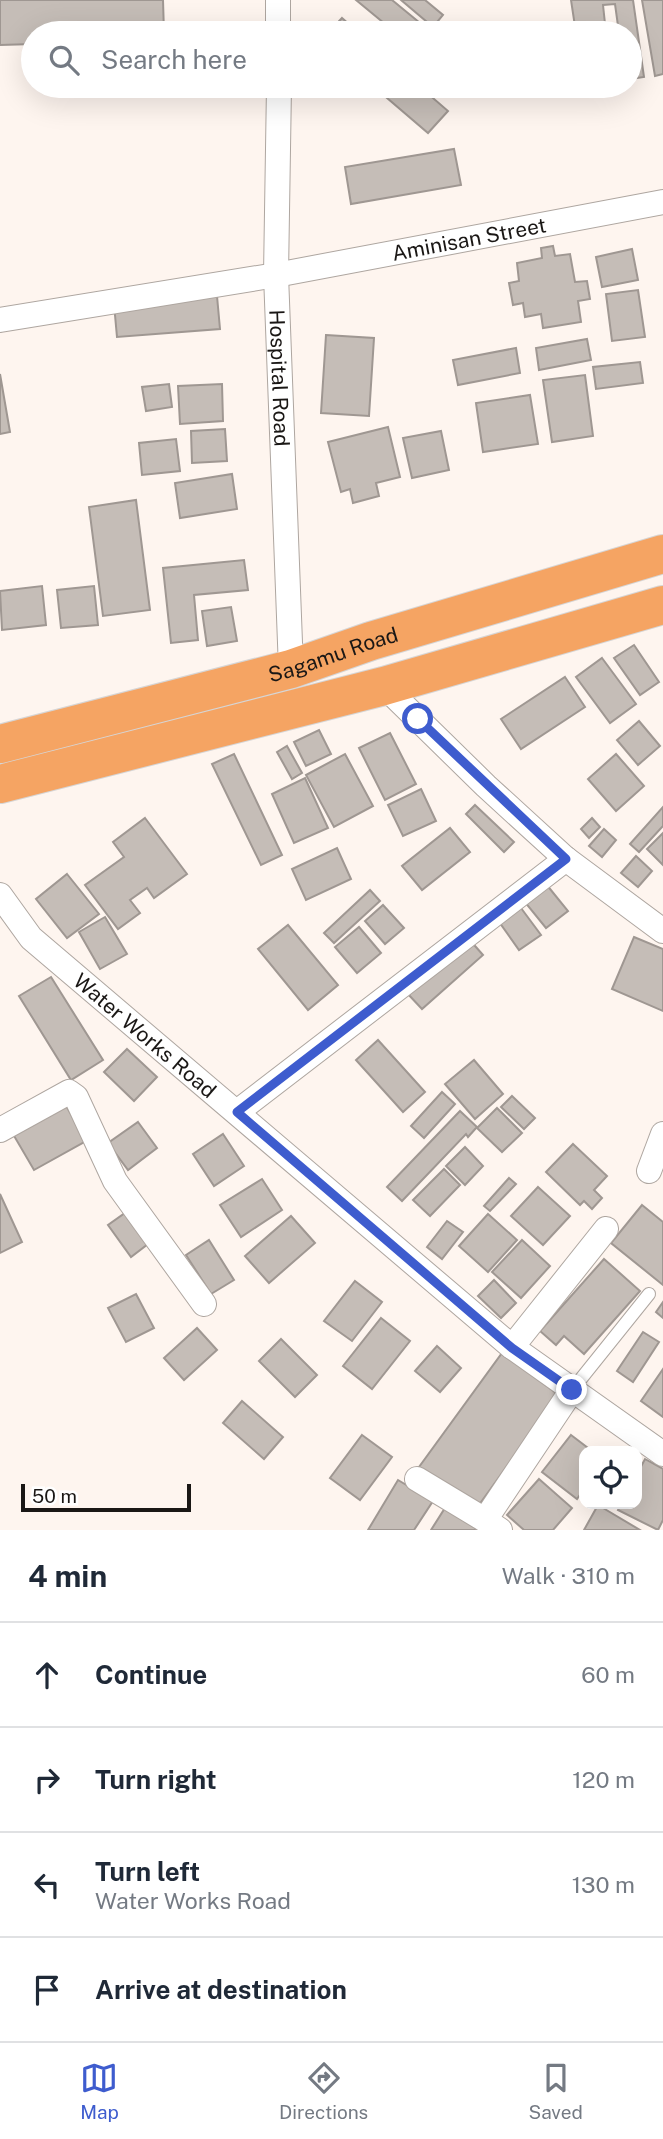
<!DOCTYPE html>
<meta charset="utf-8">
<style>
:root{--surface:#fff;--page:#f2f2f3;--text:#1f2937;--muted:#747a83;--line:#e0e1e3;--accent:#3e5cce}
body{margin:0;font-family:"Public Sans",sans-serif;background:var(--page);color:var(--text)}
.controls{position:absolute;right:21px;bottom:21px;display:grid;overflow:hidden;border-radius:14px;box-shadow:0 7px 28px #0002}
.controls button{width:63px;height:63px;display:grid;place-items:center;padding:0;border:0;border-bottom:2px solid var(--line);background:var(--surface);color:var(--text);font:35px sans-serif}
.scale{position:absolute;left:21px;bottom:18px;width:170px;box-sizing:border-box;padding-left:7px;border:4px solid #1a1715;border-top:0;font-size:19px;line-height:24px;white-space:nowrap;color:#1a1715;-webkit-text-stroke:5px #fff;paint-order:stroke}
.stop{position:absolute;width:21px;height:21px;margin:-16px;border:5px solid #3e5cce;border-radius:50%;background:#fff}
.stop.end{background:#3e5cce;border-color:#fff;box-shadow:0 2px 7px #0008}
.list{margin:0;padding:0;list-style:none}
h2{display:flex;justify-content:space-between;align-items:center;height:91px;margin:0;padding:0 28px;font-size:30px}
h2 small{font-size:23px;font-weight:400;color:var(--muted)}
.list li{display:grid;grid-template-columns:46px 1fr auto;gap:21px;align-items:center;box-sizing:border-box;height:105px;padding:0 28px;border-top:2px solid var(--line)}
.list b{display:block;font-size:26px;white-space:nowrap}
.list p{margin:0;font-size:23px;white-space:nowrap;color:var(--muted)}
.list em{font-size:23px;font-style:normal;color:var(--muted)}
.icon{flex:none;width:38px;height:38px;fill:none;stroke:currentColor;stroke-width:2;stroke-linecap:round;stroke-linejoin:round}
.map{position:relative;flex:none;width:663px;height:1530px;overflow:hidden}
.search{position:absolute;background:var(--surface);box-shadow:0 7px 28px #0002;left:21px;right:21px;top:21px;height:77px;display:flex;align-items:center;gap:18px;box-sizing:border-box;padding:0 24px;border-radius:38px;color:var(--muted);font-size:26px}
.sheet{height:511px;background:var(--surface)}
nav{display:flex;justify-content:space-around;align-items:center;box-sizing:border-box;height:98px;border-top:2px solid var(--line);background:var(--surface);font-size:19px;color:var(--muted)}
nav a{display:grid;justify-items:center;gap:4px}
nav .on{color:var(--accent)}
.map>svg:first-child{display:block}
.building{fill:#c5bdb7;stroke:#9f9792;stroke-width:2}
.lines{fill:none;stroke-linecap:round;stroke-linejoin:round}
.lane-casing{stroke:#aea6a0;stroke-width:14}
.street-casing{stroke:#aea6a0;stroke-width:26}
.highway-casing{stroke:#d6d5d5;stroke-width:40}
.lane{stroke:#fff;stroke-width:12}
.street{stroke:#fff;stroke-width:24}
.highway{stroke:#f5a463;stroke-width:38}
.route{stroke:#3e5cce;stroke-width:9}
.labels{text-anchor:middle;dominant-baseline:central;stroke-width:7;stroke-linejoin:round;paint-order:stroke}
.street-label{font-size:21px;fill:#1a1715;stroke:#fff}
</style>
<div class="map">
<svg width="663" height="1530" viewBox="0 0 663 1530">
<rect width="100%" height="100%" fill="#fef5ef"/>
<g class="building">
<polygon points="0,0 163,0 164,33 33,33 33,44 0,45"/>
<polygon points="356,0 392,0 431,32 396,33"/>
<polygon points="401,0 425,0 443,15 433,27"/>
<polygon points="571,0 633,0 644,77 630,79 630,33 619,33 615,4 603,5 606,33 576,33"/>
<polygon points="642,0 663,0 663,74 655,76"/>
<polygon points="342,18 359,33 328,33"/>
<polygon points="250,24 250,31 235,33 234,26"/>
<polygon points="373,86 419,86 448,111 428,133"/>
<polygon points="454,149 461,185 351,204 345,167"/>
<polygon points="553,246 555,256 570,254 575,282 587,281 590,299 578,301 581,322 543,328 541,314 525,317 523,303 513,305 509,283 519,281 517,263 542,258 541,248"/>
<polygon points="632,249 638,280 602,287 596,257"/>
<polygon points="638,290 645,337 612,341 606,294"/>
<polygon points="217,296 220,329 117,337 114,304"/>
<polygon points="326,335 374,338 369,416 321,413"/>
<polygon points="587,339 591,360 539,370 536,348"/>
<polygon points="516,348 520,373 458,385 453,360"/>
<polygon points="640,362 643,383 596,389 593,367"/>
<polygon points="0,374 10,432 0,434"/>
<polygon points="585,375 593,436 552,442 543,380"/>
<polygon points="169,384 172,407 146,411 142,387"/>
<polygon points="222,384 223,421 180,424 178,386"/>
<polygon points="530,395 538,444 483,452 476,403"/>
<polygon points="388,427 400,477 376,483 379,496 353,503 350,489 341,492 328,442"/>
<polygon points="225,429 227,461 192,463 191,431"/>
<polygon points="441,431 449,470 412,478 403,438"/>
<polygon points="176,439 180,471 142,475 139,443"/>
<polygon points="232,474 237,509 180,518 175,483"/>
<polygon points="136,500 150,610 103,616 89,507"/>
<polygon points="244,560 248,590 194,595 198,640 171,643 163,568"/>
<polygon points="42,586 46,625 2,630 0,591"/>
<polygon points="94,586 98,625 61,628 57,590"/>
<polygon points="231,607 237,641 207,646 202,611"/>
<polygon points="634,645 659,682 640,695 614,658"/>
<polygon points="602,658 636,704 610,723 576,677"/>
<polygon points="565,677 585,707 521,749 501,719"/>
<polygon points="639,721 660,746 638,765 617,740"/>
<polygon points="319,730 331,754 306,766 294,742"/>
<polygon points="390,733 416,784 385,800 359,748"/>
<polygon points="287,746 302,773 292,779 277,752"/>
<polygon points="234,754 282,855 261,865 212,764"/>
<polygon points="345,754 373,806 334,827 306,775"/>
<polygon points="616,754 644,786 616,811 588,779"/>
<polygon points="305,778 328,828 294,843 272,794"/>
<polygon points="421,789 436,821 403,836 388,805"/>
<polygon points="475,805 514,842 504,852 466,814"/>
<polygon points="663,807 663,826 639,852 630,844"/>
<polygon points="145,818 187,874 154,898 147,888 130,900 140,913 118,929 85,885 124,857 113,842"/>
<polygon points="592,818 600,827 589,838 581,829"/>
<polygon points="450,828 470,852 422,890 402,866"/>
<polygon points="604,829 616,840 602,857 589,846"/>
<polygon points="663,833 663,865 647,849"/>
<polygon points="337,848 351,879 306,900 292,869"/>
<polygon points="636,856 652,871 638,887 621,873"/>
<polygon points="67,874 99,914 67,938 36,899"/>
<polygon points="546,884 568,911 546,928 524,901"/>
<polygon points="370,890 380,901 334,943 324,933"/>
<polygon points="518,904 541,935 519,950 497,919"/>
<polygon points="383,905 404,928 385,944 365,921"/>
<polygon points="105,917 127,954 100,969 79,932"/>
<polygon points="288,925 338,985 308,1010 258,949"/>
<polygon points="359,927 381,953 357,973 335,947"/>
<polygon points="634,937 663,949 663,1011 612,989"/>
<polygon points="468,938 483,955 422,1009 407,993"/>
<polygon points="51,977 103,1060 71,1080 19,996"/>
<polygon points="378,1040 425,1092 403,1112 356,1060"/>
<polygon points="127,1049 157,1077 134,1101 104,1072"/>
<polygon points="474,1060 503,1094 475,1119 445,1084"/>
<polygon points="442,1092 455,1104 424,1138 411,1126"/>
<polygon points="512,1096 535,1118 524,1129 501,1107"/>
<polygon points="63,1100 86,1141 34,1170 10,1129"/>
<polygon points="497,1108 522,1133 502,1152 477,1128"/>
<polygon points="460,1111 477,1127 468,1137 466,1134 402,1201 387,1187"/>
<polygon points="138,1122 157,1148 128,1170 108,1143"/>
<polygon points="223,1134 244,1166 214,1186 193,1154"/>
<polygon points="573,1144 607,1176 594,1190 602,1198 592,1209 584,1201 580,1205 546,1172"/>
<polygon points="465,1147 483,1166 465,1185 446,1166"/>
<polygon points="444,1169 460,1185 430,1216 413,1200"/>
<polygon points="509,1178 516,1184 490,1211 484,1206"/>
<polygon points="262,1179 282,1210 241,1237 220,1205"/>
<polygon points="538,1187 570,1216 543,1245 511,1216"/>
<polygon points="0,1194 22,1242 0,1253"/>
<polygon points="642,1205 663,1222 663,1285 611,1243"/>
<polygon points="125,1213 148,1244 131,1257 108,1225"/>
<polygon points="488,1214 517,1240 488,1272 459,1246"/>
<polygon points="291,1216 315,1243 269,1283 245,1256"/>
<polygon points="447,1221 463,1232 442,1259 427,1247"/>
<polygon points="209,1240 234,1280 211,1294 186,1255"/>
<polygon points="522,1240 550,1266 521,1298 492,1272"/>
<polygon points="604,1259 640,1291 584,1354 564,1336 556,1345 540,1331"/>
<polygon points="494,1280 516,1303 501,1318 478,1296"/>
<polygon points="355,1281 382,1302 352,1341 324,1321"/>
<polygon points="136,1294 154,1328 126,1342 108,1308"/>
<polygon points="663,1302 663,1318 656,1312"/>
<polygon points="381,1318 410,1341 372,1389 343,1366"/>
<polygon points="197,1328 217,1350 184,1380 164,1358"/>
<polygon points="643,1332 659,1342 633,1382 617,1371"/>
<polygon points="281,1339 317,1375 295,1397 259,1361"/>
<polygon points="437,1346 461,1368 440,1392 415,1371"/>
<polygon points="502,1353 559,1395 476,1509 419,1467"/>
<polygon points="663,1369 663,1417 641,1401"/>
<polygon points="242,1401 283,1437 264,1459 223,1423"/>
<polygon points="362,1435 392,1457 360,1500 330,1478"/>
<polygon points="571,1435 592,1451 584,1451 584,1489 577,1499 542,1472"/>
<polygon points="645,1459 663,1469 663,1520 658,1530 618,1510 621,1504 637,1504 637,1474"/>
<polygon points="539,1479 572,1508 553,1530 524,1530 507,1515"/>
<polygon points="398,1480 433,1501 414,1530 368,1530"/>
<polygon points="598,1505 640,1530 584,1530"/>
<polygon points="445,1508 477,1529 476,1530 431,1530"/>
</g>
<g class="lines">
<defs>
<polyline id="lane" points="572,1390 649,1294"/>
<g id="street">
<polyline points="278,0 278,33"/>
<path id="s1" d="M 279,86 L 276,275 L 291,669"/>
<path id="s2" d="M 0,320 L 276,275 L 663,202"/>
<polyline points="384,686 486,786 566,859 663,931"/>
<path id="s3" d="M 0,895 L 31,938 L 512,1347 L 663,1454"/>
<polyline points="237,1112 566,859"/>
<polyline points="0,1130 69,1092 76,1097 115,1181 204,1304"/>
<polyline points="649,1171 663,1134"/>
<polyline points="512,1347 606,1229"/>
<polyline points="417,1479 485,1520"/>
<polyline points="500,1530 485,1520 572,1390"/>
</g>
<g id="highway">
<path id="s4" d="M 0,744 L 291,669 L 371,641 L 663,554"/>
<polyline points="0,784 384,686 663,605"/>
</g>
</defs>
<use href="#lane" class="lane-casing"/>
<use href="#street" class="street-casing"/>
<use href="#highway" class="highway-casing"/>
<use href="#lane" class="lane"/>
<use href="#street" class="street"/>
<use href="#highway" class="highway"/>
</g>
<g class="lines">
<polyline class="route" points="418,719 566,859 237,1112 512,1348 572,1390"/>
</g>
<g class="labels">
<g class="street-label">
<text stroke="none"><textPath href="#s2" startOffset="476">Aminisan Street</textPath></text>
<text stroke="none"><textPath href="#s1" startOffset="292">Hospital Road</textPath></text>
<text stroke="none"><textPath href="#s4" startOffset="345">Sagamu Road</textPath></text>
<text stroke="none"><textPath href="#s3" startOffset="203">Water Works Road</textPath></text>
</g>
</g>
</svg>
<div class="controls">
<button><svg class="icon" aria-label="locate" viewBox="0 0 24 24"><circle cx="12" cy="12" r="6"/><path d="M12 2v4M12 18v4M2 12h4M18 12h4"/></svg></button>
</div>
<div class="scale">50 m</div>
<div class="stop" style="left:418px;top:719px"></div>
<div class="stop end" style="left:572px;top:1390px"></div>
<div class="search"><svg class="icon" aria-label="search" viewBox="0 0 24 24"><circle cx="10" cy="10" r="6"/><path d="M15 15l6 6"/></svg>Search here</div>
</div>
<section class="sheet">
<h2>4 min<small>Walk · 310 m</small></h2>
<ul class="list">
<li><svg class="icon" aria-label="ahead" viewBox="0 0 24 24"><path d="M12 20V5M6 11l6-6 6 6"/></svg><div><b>Continue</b></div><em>60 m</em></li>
<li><svg class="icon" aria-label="right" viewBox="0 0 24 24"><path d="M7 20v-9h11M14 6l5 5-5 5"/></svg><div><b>Turn right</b></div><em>120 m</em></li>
<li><svg class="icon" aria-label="left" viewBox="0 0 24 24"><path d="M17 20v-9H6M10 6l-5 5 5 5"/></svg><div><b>Turn left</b><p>Water Works Road</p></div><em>130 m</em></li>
<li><svg class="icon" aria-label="arrive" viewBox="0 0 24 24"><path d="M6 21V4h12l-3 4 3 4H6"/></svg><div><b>Arrive at destination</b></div></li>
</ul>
</section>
<nav>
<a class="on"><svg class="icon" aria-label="map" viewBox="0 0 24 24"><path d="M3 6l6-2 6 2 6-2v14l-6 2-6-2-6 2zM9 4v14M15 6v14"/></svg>Map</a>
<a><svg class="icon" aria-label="directions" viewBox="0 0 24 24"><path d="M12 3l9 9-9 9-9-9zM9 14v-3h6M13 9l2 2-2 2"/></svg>Directions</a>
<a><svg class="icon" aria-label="saved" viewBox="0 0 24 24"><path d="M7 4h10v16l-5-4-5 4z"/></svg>Saved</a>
</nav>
